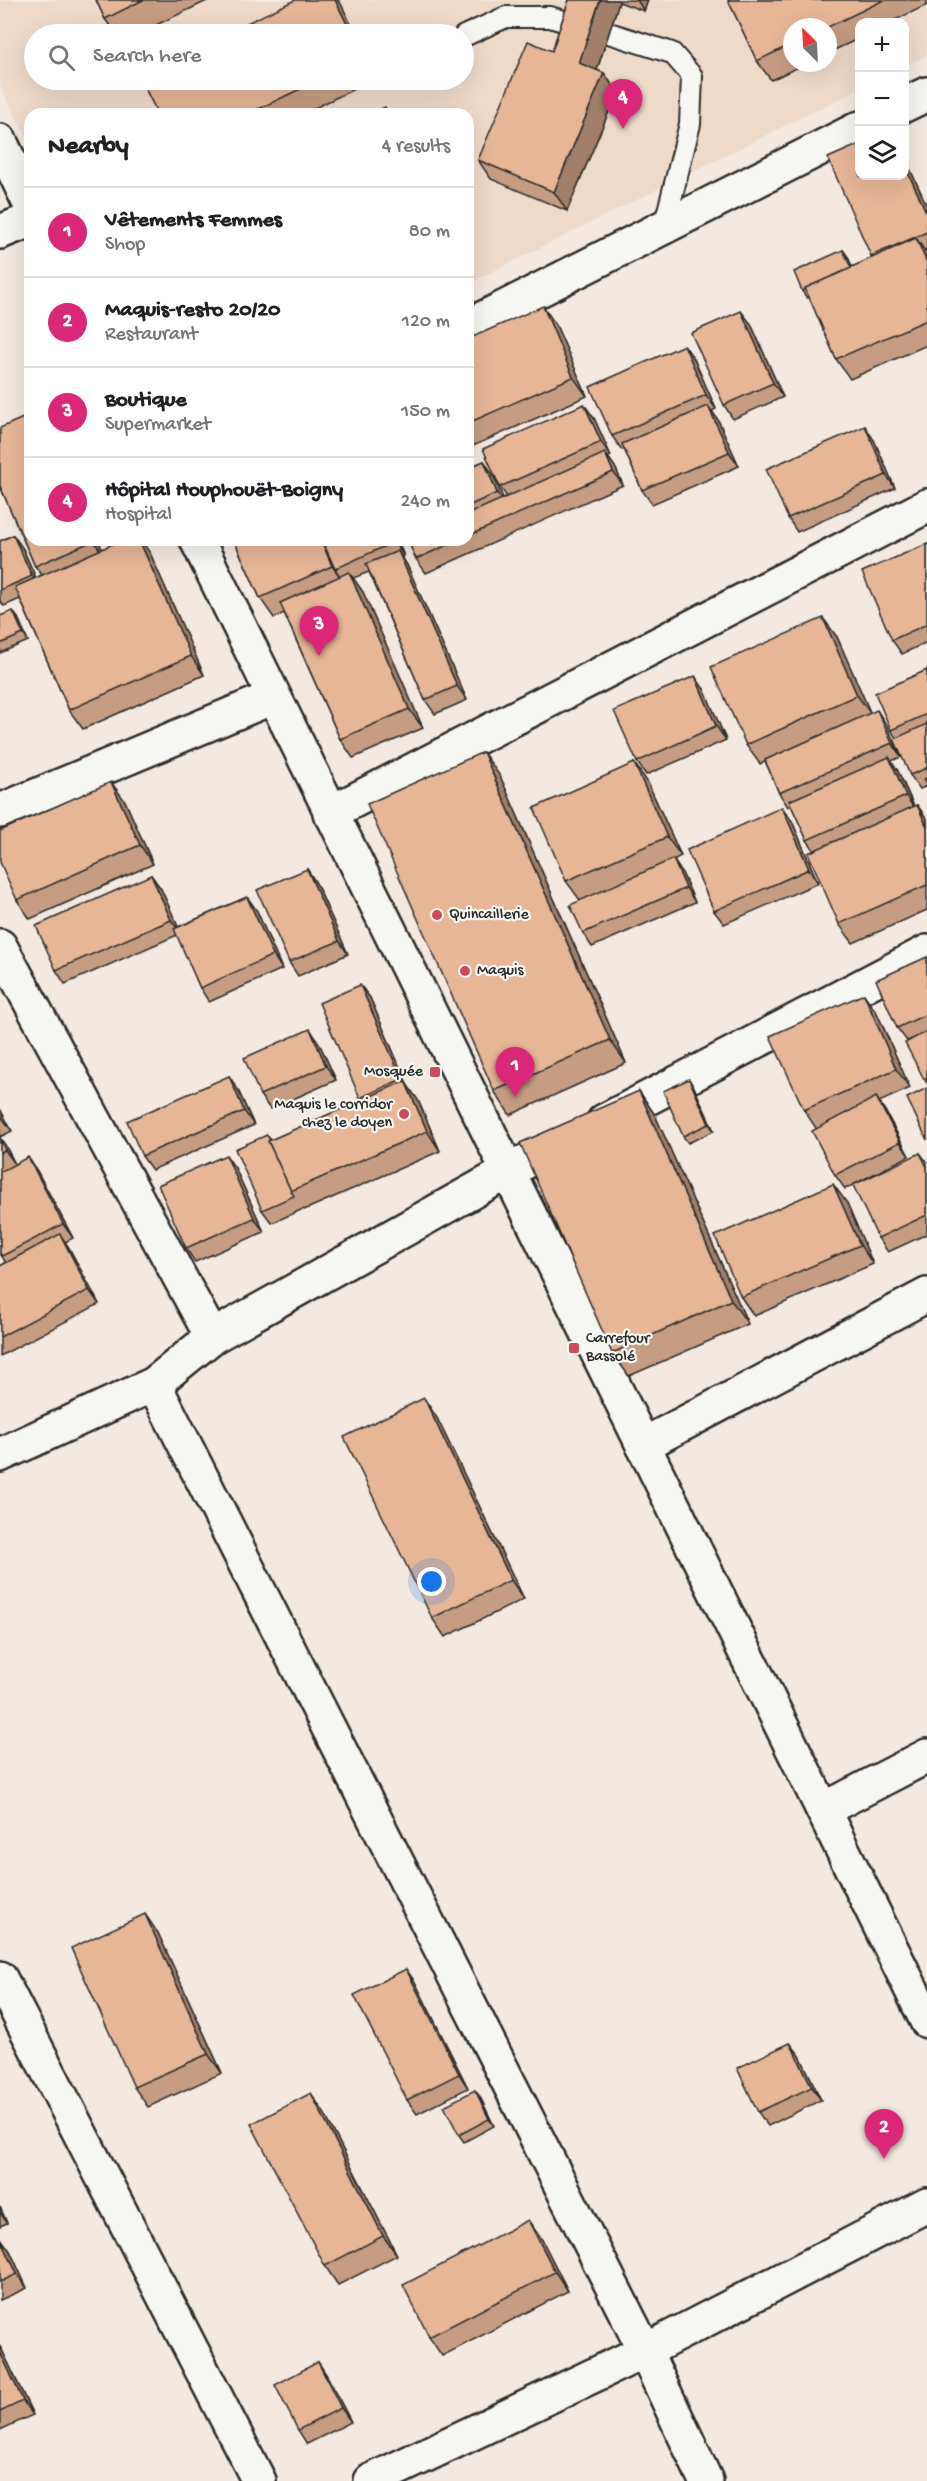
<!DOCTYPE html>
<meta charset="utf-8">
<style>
:root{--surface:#fff;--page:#f6f6f6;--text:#202124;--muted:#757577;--line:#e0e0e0;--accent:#db2777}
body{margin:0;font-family:"Gochi Hand",sans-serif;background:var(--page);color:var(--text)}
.controls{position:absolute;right:18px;top:18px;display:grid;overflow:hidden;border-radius:12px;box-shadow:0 6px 24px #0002}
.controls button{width:54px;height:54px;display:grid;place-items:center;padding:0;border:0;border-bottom:2px solid var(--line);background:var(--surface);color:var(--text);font:30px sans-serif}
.compass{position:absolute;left:783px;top:18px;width:54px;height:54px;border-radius:50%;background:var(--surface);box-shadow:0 6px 24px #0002;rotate:336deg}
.you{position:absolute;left:432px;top:1582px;width:21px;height:21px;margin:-15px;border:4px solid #fff;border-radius:50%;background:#1a73e8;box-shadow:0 0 0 9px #1a73e833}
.badge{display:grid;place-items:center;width:39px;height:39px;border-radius:50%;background:var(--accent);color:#fff;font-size:20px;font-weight:700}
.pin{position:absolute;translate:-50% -50px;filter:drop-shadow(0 2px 3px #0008)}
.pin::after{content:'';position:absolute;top:32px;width:21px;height:18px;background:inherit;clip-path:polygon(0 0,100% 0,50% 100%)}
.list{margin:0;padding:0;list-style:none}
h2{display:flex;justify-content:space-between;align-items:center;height:78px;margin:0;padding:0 24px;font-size:26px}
h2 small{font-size:20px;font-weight:400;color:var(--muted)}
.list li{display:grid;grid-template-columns:39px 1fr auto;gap:18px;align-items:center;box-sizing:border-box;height:90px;padding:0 24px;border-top:2px solid var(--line)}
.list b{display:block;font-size:22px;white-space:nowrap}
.list p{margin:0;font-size:20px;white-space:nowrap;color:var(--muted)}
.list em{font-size:20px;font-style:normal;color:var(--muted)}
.icon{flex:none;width:33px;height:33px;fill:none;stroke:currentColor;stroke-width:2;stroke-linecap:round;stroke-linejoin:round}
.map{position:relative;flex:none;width:927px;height:2481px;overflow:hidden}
.search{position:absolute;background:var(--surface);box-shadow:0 6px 24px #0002;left:24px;top:24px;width:450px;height:66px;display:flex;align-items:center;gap:15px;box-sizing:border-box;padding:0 21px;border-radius:33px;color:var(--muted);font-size:22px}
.panel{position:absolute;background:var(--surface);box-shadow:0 6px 24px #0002;left:24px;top:108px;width:450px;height:438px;border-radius:18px}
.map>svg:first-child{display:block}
.built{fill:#efdaca;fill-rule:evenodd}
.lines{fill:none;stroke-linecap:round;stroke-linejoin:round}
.service-casing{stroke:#2b2b2b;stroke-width:24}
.minor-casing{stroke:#2b2b2b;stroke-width:38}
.service{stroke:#f6f6f2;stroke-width:20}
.minor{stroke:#f6f6f2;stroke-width:33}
.wall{fill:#c69d82;stroke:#2b2b2b;stroke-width:1.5}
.shaded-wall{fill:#a17f6a;stroke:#2b2b2b;stroke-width:1.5}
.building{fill:#e6b697;stroke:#2b2b2b;stroke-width:1.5}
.poi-dot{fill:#d1495b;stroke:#f6f6f2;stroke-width:2}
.labels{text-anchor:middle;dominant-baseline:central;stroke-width:4.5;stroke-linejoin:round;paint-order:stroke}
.poi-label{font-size:16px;fill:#2b2b2b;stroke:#f6f6f2;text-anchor:start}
</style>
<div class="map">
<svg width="927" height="2481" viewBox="0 0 927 2481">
<rect width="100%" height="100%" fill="#f3e9e0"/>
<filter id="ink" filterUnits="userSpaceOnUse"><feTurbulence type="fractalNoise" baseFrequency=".0167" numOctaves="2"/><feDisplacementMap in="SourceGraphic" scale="12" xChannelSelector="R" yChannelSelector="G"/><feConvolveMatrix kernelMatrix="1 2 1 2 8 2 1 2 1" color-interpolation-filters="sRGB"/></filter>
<g filter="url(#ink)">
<path class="built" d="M 0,0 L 927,0 L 927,55 L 905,66 L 904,22 L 860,22 L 859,89 L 468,284 L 468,114 L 30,114 L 30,144 L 0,85 ZM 792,27 L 828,27 L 828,63 L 792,63 ZM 34,34 L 464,34 L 464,80 L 34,80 Z"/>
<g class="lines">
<defs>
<g id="service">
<polyline points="609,33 672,53 692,76 690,124 664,227"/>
<polyline points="464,36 506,17 550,17 580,26"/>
</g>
<g id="minor">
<polyline points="904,105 927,94"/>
<polyline points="0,141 30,204"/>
<polyline points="0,232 30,220"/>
<polyline points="468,326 860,128"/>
<polyline points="197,540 927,2021"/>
<polyline points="0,811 273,697"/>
<polyline points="330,813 927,506"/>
<polyline points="0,946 212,1337"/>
<polyline points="604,1121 927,952"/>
<polyline points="154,1384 645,2351 706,2481"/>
<polyline points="643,1445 927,1295"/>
<polyline points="0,1455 154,1384 212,1337 527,1161"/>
<polyline points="823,1810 927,1756"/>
<polyline points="0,1978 259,2481"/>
<polyline points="371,2481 645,2351 927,2205"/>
</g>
</defs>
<use href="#service" class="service-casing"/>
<use href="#minor" class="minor-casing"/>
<use href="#service" class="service"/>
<use href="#minor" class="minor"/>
</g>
<g class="wall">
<polygon points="96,0 209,0 137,34 116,34 105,19"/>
<polygon points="569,0 648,0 644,11 619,2 597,70 604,73 617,92 567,211 491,179 478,160 552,51"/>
<polygon points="728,0 927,0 927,5 891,22 860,22 860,38 828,53 828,27 792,27 792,63 807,63 771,80 757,61"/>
<polygon points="141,80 373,80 302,114 158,114"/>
<polygon points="904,156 927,206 927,250 925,250 927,254 927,345 850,379 836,359 809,297 807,298 802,291 843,250 848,257 852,267 873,258 871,256 904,176"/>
<polygon points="751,324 783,397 733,419 724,405"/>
<polygon points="556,325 587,396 468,448 468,339"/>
<polygon points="684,345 694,359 716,409 712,411 718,420 739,466 652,504 642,490 624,449 622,450 612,436"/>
<polygon points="594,418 611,456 608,457 615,467 623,485 426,573 416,559 411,547 406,540 468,540 468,455 472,466 484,461 493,475 503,498 507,497 500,487"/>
<polygon points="874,440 895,488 797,532 788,518"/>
<polygon points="0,486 98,540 102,549 150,553 204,675 83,729 69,710 20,599 4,606 0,601 0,541 13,535 23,549 36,578 42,575 35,566"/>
<polygon points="234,540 397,540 404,556 402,557 407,565 467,700 435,714 425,700 369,572 353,578 363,592 423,728 353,758 340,739 284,613 274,618 260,598"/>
<polygon points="927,544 927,642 902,654 892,640"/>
<polygon points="0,616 18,618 28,641 0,653"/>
<polygon points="837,637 870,713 886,724 901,757 891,761 898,771 914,806 917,805 927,819 927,910 853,943 839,924 814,850 807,840 791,805 788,807 779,793 765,761 760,764 746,745"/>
<polygon points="927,670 927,786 920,789 910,775 896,738 891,730"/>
<polygon points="704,689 726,740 646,775 637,762"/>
<polygon points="634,763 648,783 681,856 673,860 682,873 695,902 592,947 583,933 580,900 566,881"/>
<polygon points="500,776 626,1063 510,1115 494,1091"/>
<polygon points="125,801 153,864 30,919 17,900"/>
<polygon points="792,821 818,883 724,924 714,911"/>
<polygon points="307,869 316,883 348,954 298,976 289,962"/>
<polygon points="151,875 161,889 178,927 247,897 257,911 282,969 209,1002 200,988 177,935 65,984 56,970"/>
<polygon points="927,957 927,1083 924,1079 917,1037 907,1041 897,1028"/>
<polygon points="360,985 370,998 408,1086 418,1100 440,1151 304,1210 303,1209 272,1223 262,1210 267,1135 271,1140 362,1100 360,1098"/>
<polygon points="877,1013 910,1088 879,1102 885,1111 909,1156 845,1189 835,1175 816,1128 804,1110"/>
<polygon points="319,1043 336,1080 270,1109 260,1095"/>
<polygon points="229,1076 238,1090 254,1125 152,1170 142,1156"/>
<polygon points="694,1087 714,1131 688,1143 683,1136"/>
<polygon points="639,1091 655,1115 748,1324 629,1376 612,1353"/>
<polygon points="0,1109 12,1131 0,1137"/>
<polygon points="0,1138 5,1145 15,1164 37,1171 73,1238 65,1242 69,1248 99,1304 0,1356 0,1266 6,1263 0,1253"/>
<polygon points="920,1153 927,1162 927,1234 888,1252 878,1238"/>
<polygon points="235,1168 264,1232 195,1262 186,1248"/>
<polygon points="847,1203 873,1264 754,1316 741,1297"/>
<polygon points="437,1418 524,1599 445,1637 432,1618"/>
<polygon points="158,1933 222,2073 148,2107 134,2087"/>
<polygon points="415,1982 468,2088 417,2114 407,2100"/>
<polygon points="790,2043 800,2056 821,2100 768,2126 758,2112"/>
<polygon points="480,2097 494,2126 464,2142 459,2135"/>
<polygon points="324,2113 397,2255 338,2285 325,2266"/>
<polygon points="0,2207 7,2223 0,2226"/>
<polygon points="0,2237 10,2251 27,2288 0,2300"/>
<polygon points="542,2240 568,2291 442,2356 429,2337"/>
<polygon points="0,2347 3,2352 33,2415 0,2430"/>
<polygon points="318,2362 327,2376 351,2422 307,2444 298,2430"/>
</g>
<g class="shaded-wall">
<polygon points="335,0 338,0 341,4 356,34 352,34"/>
<polygon points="600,0 618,0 619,2 593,82 579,63"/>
<polygon points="637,0 648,0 644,11"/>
<polygon points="604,73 617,92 567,211 554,192"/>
<polygon points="904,156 927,206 927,214 904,164"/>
<polygon points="916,238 927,254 927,263"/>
<polygon points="843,250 848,257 856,276 851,269"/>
<polygon points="543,306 556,325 587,396 573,377"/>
<polygon points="741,311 751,324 783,397 773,383"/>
<polygon points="684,345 694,359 716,409 706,395"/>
<polygon points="584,404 594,418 611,456 601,442"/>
<polygon points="708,406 718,420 739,466 729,452"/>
<polygon points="865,426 874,440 895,488 886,475"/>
<polygon points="605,453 615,467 623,485 613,472"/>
<polygon points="468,455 475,473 468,463"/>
<polygon points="484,461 493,475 507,507 497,493"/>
<polygon points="13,535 23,549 41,590 32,576"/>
<polygon points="93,540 98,540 107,560"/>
<polygon points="139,540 141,540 150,553 204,675 191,656"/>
<polygon points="321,540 326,540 335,569 346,585 332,566"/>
<polygon points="393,540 397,540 404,556 394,542"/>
<polygon points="398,551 407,565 467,700 457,686"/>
<polygon points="349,572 363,592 423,728 409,709"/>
<polygon points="13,611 18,618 28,641 23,634"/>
<polygon points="823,618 837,637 871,714 857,695"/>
<polygon points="695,676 704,689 726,740 716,726"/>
<polygon points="877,710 886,724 901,757 892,743"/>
<polygon points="483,752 500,776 626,1063 610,1040"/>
<polygon points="889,757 898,771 915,810 906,796"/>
<polygon points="634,763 648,783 681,856 667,837"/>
<polygon points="111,782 125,801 153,864 140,845"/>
<polygon points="917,805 927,819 927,827"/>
<polygon points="782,807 792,821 818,883 809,869"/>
<polygon points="673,859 682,873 695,902 686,888"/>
<polygon points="307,869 316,883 348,954 339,941"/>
<polygon points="151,875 161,889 181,933 171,920"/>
<polygon points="247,897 257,911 282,969 273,955"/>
<polygon points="360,985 370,998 408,1086 418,1100 440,1151 427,1131 408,1088 402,1079"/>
<polygon points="864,994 877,1013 910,1088 896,1069"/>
<polygon points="310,1029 319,1043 336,1080 326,1066"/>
<polygon points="229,1076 238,1090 254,1125 244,1111"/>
<polygon points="689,1079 694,1087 714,1131 709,1124"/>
<polygon points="639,1091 655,1115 748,1324 731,1300"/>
<polygon points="876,1097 885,1111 909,1156 900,1142"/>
<polygon points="0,1109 12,1131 0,1115"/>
<polygon points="0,1138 5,1145 15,1164 5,1150 0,1140"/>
<polygon points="226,1155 235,1168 264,1232 254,1218"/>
<polygon points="28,1157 37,1171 73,1238 63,1224"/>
<polygon points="833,1184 847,1203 873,1264 860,1245"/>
<polygon points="60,1234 69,1248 99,1304 89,1290"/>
<polygon points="424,1398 437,1418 524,1599 511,1580"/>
<polygon points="145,1914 158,1933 222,2073 208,2054"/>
<polygon points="406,1969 415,1982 468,2088 459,2074"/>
<polygon points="790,2043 800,2056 821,2100 812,2087"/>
<polygon points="475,2090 480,2097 494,2126 489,2119"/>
<polygon points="311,2093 324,2113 397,2255 383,2236"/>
<polygon points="0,2207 7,2223 0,2212"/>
<polygon points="528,2220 542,2240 568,2291 555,2272"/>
<polygon points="0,2237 10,2251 27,2288 17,2274"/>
<polygon points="0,2347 3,2352 33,2415 23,2401 0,2352"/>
<polygon points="318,2362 327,2376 351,2422 341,2408"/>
</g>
<g class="building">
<polygon points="96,0 143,0 105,19"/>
<polygon points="295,0 335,0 352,34 224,34"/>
<polygon points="569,0 600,0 579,63 604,73 554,192 478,160 528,41 552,51"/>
<polygon points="728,0 884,0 828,27 792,27 792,44 757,61"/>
<polygon points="141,80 319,80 248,114 158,114"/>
<polygon points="385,107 389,114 370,114"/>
<polygon points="860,144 860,176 904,176 904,164 927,214 927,232 871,256 828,158"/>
<polygon points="916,238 927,263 927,320 836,359 805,288"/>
<polygon points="843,250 851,268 805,288 805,289 802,291 794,272"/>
<polygon points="543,306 573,377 468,423 468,339"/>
<polygon points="741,311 773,383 724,405 691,333"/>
<polygon points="684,345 706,395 612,436 590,387"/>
<polygon points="584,404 601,442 500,487 483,449"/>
<polygon points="708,406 729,452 642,490 622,444"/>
<polygon points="30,415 30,540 93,540 93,541 35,566 0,486 0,428"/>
<polygon points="865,426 886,475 788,518 766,469"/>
<polygon points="605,453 613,472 468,536 468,514"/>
<polygon points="484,461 497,493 468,506 468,468"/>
<polygon points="13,535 32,576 0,590 0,541"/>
<polygon points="122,540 139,540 191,656 69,710 15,587"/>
<polygon points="234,540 321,540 332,566 260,598"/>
<polygon points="322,540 393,540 394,542 335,569"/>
<polygon points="409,540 459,540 416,559 408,541"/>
<polygon points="927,544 927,624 892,640 862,572"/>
<polygon points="398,551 457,686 425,700 366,564"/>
<polygon points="349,572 409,709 340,739 280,603"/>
<polygon points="13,611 23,634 0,644 0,616"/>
<polygon points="823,618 857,695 746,745 711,667"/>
<polygon points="927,670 927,714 891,730 875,693"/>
<polygon points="695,676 716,726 637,762 614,711"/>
<polygon points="877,710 892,743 779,793 765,760"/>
<polygon points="927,724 927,768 910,775 894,739"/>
<polygon points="483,752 610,1040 494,1091 367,804"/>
<polygon points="889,757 906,796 807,840 789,801"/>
<polygon points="634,763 667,837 566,881 534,808"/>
<polygon points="927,778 927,786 924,779"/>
<polygon points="111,782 140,845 17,900 0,862 0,831"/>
<polygon points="917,805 927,827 927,885 839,924 808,853"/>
<polygon points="782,807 809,869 714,911 687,850"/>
<polygon points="673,859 686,888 583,933 570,905"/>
<polygon points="307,869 339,941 289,962 257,890"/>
<polygon points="151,875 171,920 56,970 36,926"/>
<polygon points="247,897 273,955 200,988 174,929"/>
<polygon points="927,957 927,1014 897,1028 876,980"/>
<polygon points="360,985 402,1079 360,1098 319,1003"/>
<polygon points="864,994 896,1069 804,1110 770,1036"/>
<polygon points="310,1029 326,1066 260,1095 244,1058"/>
<polygon points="927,1031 927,1077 924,1079 905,1043"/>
<polygon points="229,1076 244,1111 142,1156 127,1121"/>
<polygon points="689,1079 709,1124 683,1136 663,1091"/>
<polygon points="405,1081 427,1131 291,1191 268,1141"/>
<polygon points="927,1088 927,1140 907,1098"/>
<polygon points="639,1091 731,1300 612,1353 520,1143"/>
<polygon points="876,1097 900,1142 835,1175 812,1131"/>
<polygon points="267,1135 270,1140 268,1141 291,1191 294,1196 262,1210 235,1149"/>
<polygon points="0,1140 5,1150 0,1153"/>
<polygon points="920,1153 927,1167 927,1215 878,1238 853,1185"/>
<polygon points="226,1155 254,1218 186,1248 158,1185"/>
<polygon points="28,1157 63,1224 2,1256 0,1253 0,1172"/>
<polygon points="833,1184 860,1245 741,1297 715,1236"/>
<polygon points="60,1234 89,1290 0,1337 0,1266"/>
<polygon points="424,1398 511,1580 432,1618 344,1437"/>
<polygon points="145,1914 208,2054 134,2087 71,1948"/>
<polygon points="406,1969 459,2074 407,2100 354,1995"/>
<polygon points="790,2043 812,2087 758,2112 737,2068"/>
<polygon points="475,2090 489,2119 459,2135 444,2106"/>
<polygon points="311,2093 383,2236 325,2266 251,2124"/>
<polygon points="528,2220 555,2272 429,2337 403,2285"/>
<polygon points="0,2237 17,2274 0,2282"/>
<polygon points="0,2352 23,2401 0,2412"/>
<polygon points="318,2362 341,2408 298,2430 275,2385"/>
</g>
</g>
<g class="poi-dot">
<circle cx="437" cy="915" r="6"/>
<circle cx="465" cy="971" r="6"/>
<rect x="429" y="1066" width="12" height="12" rx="3"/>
<circle cx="404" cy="1114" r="6"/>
<rect x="568" y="1342" width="12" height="12" rx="3"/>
</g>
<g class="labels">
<g class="poi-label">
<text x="449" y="915">Quincaillerie</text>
<text x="477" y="971">Maquis</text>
<text x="423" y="1072" text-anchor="end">Mosquée</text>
<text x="392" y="1105" text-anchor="end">Maquis le corridor<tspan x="392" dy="18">chez le doyen</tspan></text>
<text x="586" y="1339">Carrefour<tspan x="586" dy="18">Bassolé</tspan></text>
</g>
</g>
</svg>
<div class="controls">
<button>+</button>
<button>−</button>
<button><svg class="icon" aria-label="layers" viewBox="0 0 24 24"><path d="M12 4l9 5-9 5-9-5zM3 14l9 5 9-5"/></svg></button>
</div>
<svg class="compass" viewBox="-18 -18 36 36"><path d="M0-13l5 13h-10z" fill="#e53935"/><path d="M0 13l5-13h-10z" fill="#757577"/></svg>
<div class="you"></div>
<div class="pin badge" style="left:515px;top:1097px">1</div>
<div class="pin badge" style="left:884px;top:2159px">2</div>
<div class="pin badge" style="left:319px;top:656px">3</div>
<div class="pin badge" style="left:623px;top:129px">4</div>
<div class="search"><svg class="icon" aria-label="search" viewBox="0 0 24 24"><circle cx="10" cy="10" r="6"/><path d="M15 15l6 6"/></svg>Search here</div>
<section class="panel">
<h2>Nearby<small>4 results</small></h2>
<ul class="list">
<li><span class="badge">1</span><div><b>Vêtements Femmes</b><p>Shop</p></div><em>80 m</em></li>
<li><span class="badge">2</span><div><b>Maquis-resto 20/20</b><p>Restaurant</p></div><em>120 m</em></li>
<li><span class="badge">3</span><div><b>Boutique</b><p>Supermarket</p></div><em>150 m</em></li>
<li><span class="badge">4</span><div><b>Hôpital Houphouët-Boigny</b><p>Hospital</p></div><em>240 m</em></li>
</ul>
</section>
</div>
